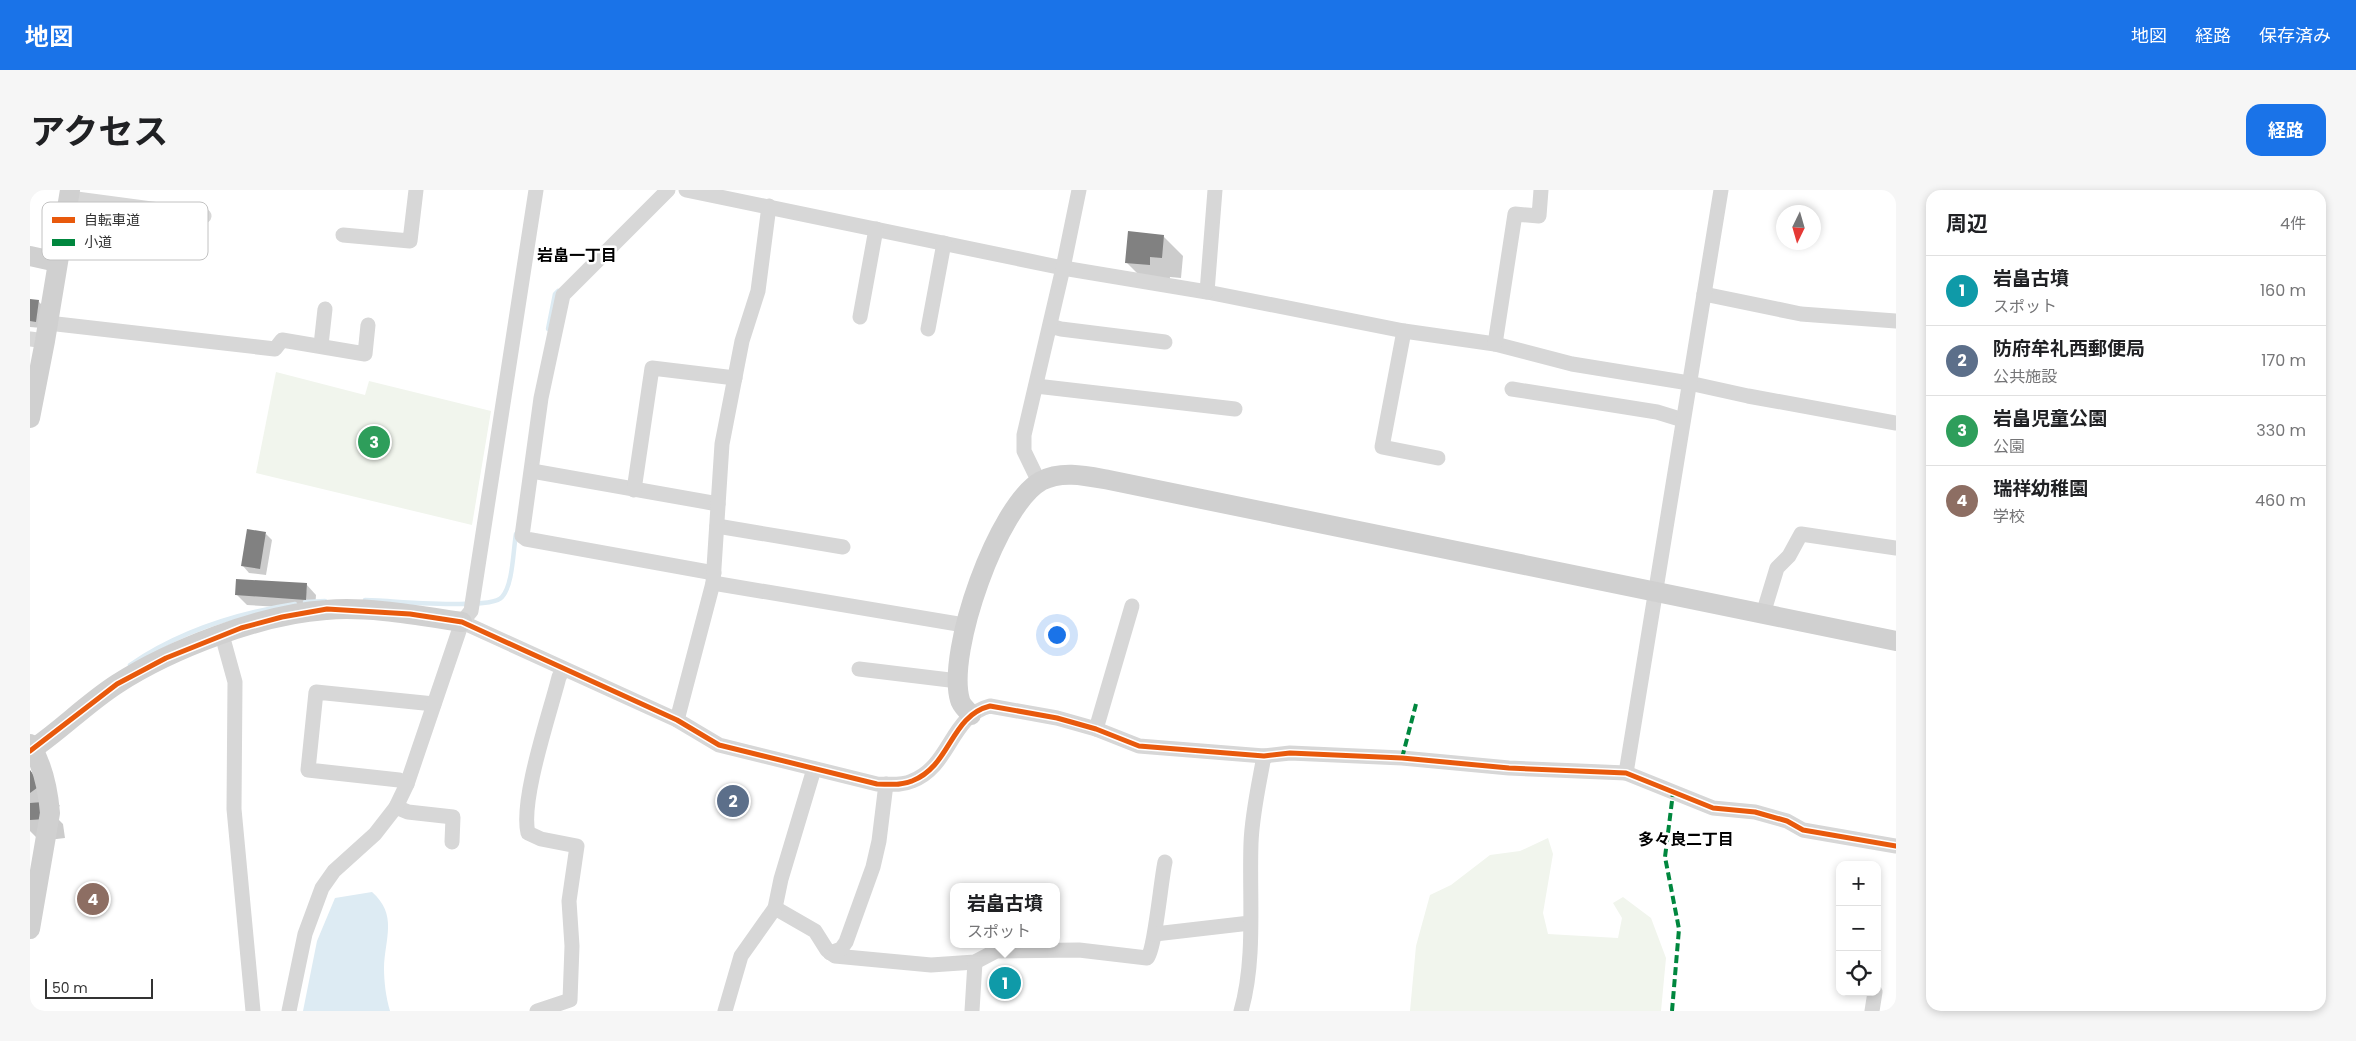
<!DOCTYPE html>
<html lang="ja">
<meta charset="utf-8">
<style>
:root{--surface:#fff;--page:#f6f6f6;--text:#202124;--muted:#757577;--line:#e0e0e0;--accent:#1a73e8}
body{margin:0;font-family:Poppins,"Noto Sans JP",sans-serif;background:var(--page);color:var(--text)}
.controls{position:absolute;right:15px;bottom:15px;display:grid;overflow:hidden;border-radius:10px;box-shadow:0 2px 8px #0003}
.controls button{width:45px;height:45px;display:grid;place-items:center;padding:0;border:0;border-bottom:1px solid var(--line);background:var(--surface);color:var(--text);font:25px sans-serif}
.compass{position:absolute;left:1746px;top:15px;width:45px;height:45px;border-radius:50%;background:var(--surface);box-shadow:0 2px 8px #0003;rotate:185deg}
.scale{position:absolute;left:15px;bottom:12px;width:108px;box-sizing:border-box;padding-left:5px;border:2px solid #333;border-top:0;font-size:14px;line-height:18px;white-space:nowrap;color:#333;-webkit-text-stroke:4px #fff;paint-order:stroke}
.you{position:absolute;left:1026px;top:444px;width:18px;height:18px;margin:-12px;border:4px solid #fff;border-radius:50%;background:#1a73e8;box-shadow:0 0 0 8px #1a73e833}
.badge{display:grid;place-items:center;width:32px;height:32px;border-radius:50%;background:var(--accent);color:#fff;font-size:16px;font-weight:700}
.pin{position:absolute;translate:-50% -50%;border:2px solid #fff;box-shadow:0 1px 5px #0006}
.popup{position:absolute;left:920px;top:693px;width:110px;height:65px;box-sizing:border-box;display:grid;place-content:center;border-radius:10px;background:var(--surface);filter:drop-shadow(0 1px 4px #0005);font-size:16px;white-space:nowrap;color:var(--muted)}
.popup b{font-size:19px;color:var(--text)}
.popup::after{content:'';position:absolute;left:50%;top:100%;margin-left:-10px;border:10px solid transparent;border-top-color:var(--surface)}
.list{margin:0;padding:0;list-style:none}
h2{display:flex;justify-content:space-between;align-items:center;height:65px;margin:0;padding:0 20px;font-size:21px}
h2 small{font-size:16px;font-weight:400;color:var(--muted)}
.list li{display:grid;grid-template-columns:32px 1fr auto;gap:15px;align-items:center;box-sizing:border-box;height:70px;padding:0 20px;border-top:1px solid var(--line)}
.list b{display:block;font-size:19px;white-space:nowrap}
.list p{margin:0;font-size:16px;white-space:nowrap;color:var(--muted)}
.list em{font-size:16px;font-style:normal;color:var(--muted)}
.icon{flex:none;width:28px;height:28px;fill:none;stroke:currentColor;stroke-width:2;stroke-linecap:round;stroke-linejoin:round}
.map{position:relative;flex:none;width:1866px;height:821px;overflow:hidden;border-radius:15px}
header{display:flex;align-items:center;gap:30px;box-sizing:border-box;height:70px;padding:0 25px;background:var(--accent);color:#fff}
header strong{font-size:24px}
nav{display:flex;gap:28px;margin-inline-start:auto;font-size:18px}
.intro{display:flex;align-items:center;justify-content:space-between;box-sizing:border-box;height:120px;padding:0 30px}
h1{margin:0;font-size:35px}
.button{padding:12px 22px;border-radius:15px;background:var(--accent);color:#fff;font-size:18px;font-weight:700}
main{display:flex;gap:30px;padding:0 30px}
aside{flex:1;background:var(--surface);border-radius:15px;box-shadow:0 2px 8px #0003}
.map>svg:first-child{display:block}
.green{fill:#f1f5ed}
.water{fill:#ddebf3}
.shadow{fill:#0003}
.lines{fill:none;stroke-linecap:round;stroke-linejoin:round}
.stream{stroke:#ddebf3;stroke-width:4.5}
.building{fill:#818181}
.street{stroke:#d7d7d7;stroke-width:15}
.secondary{stroke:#d0d0d0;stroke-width:20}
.quiet{stroke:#00873e;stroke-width:4;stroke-dasharray:8 4;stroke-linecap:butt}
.cycleway-casing{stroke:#fff;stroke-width:8}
.cycleway{stroke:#e8590c;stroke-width:5}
.labels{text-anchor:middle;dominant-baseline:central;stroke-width:5;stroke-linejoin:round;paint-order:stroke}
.neighbourhood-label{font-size:16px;font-weight:bold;fill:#000;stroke:#fff}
.key{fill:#fff;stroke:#c2c2c2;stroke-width:1}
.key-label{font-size:14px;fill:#333}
</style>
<header>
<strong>地図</strong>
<nav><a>地図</a><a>経路</a><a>保存済み</a></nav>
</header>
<div class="intro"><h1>アクセス</h1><a class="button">経路</a></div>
<main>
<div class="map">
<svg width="1866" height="821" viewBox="0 0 1866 821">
<rect width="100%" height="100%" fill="#fff"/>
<g class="green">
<polygon points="246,182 335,205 339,191 461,221 442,335 226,283"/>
<polygon points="1518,648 1523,664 1513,723 1518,744 1588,748 1592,728 1583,713 1593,707 1621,728 1636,768 1631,821 1380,821 1386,756 1400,705 1421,695 1460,665 1490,661"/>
</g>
<path class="water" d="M 342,702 C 368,725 355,748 354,778 C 354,792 356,808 360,821 L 273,821 L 287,751 L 305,708 Z"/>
<g class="shadow">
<polygon points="1133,46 1153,66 1151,88 1140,87 1139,94 1116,92 1096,72"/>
<polygon points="0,110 8,111 15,118 12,138 0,137"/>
<polygon points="236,344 242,350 236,385 219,383 213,376"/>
<polygon points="276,394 286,405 285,419 217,415 206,404"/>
<polygon points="0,581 18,599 30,616 21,622 33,634 35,648 10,651 0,641"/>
</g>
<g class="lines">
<g class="stream">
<polyline points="518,139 525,104 528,101"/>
<path d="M 335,410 C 358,410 461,421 472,407 C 483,395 483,361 486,344"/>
<polyline points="275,412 295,411"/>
<path d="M 100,475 C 148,442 208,423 265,414"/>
</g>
</g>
<g class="building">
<polygon points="1098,41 1134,45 1132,68 1120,67 1120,75 1095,73"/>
<polygon points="0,109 9,110 6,132 0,131"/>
<polygon points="217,339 236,342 230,379 211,376"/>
<polygon points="206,389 277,393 276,410 205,405"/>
<polygon points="0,580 11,595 0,603"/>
<polygon points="13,612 15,629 0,630 0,613"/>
</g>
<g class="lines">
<g class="street">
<polyline points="638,0 533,105 511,208 492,346 496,349 684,383"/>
<polyline points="656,0 1033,78 1177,102 1374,141 1465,154 1542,174 1659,193 1718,206 1866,233"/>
<polyline points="39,8 174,26"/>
<polyline points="313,45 380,51 386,0"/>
<polyline points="1177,102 1185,0"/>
<polyline points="1674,104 1771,124 1866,131"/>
<polyline points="830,127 846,39"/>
<polyline points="18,133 245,159 252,150 335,164 338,135"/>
<polyline points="1020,136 1031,139 1135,152"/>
<polyline points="898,139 914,53"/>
<polyline points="1374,141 1352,257 1408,268"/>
<polyline points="0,149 15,151"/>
<polyline points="1465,154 1485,24 1509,26 1511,0"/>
<polyline points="291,155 295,119"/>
<polyline points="1006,196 1205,219"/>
<polyline points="1482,199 1627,222 1653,230"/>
<polyline points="502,281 688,314"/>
<polyline points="1009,292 994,261 994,245 1033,78 1049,0"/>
<polyline points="604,300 622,178 705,188"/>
<polyline points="687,336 813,357"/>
<polyline points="683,393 934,435"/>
<polyline points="1733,424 1747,378 1759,366 1771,344 1866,358"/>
<path d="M 432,432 L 647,530 L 689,555 L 847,594 C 858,594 871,596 882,591 C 921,576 920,526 960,516 L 1027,528 L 1066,539 L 1109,556 L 1234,566 L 1260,563 L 1372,568 L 1479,578 L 1596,583 L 1683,618 L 1725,622 L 1757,631 L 1773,640 L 1866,656"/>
<polyline points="192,445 205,492 204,619 223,821"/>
<polyline points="829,479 928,491"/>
<polyline points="647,530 683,393 692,254 712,151 728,101 739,16"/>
<polyline points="1066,539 1102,416"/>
<polyline points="1596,583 1691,0"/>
<polyline points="377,594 369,590 278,580 286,502 404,514"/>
<polyline points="366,617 378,622 423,627 422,652"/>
<path d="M 745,718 L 785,741 L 797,760 L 805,766 L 901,775 L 945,772 L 966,761 L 1049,760 L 1117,768 C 1125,760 1131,689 1135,672"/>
<polyline points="1125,744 1220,733"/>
<polyline points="800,763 811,759 816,752 843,677 849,651 856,594"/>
<polyline points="259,821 275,744 292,698 304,681 345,644 366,617 377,594 432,432 441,421 506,0"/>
<path d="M 507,821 L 540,810 L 542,756 L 539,711 L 547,656 L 511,649 L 498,643 C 490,610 520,523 529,487 L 533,480"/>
<polyline points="695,821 711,766 745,718 751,689 784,579"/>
<polyline points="942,821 945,772"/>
<path d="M 1211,821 C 1226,769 1219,707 1221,653 C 1222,624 1229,594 1234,566"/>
<polyline points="1842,821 1845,802"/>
</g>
<g class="secondary">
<polyline points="0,66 27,72"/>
<polyline points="0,228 15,151 40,0"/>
<path d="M 941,525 C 937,520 931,515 930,510 C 916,462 968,315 1011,291 C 1032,280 1057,286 1079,290 L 1866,451"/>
<path d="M 0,554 C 13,575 18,599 20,623 L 0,739"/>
<path d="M 0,561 C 30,541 56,514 87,494 C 141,459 232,424 296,420 C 338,416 391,426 432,432"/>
</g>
<g class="quiet">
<polyline points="1372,568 1386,514"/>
<polyline points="1642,821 1649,739 1635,667 1643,603"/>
</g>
<defs>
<path id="cycleway" d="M 0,561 L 87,494 L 136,468 L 211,438 L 252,427 L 297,419 L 380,424 L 432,432 L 647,530 L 689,555 L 847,594 C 858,594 871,596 882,591 C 921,576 920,526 960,516 L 1027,528 L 1066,539 L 1109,556 L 1234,566 L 1260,563 L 1372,568 L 1479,578 L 1596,583 L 1683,618 L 1725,622 L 1757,631 L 1773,640 L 1866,656"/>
</defs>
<use href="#cycleway" class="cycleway-casing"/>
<use href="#cycleway" class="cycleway"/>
</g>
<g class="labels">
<g class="neighbourhood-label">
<text x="547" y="65">岩畠一丁目</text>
<text x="1656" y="649">多々良二丁目</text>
</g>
</g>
<rect x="12" y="12" width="166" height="58" rx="8" class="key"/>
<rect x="22" y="27" width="23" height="6" fill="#e8590c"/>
<rect x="22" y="49" width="23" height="7" fill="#00873e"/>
<g class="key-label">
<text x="54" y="35">自転車道</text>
<text x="54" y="57">小道</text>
</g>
</svg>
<div class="controls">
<button>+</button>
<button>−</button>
<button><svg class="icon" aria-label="locate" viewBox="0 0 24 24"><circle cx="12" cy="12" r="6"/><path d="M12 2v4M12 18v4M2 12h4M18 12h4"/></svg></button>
</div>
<svg class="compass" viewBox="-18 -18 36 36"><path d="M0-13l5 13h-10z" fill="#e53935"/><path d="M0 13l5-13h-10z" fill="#757577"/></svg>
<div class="scale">50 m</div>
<div class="you"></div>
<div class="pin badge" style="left:975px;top:793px;background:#0f9aa8">1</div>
<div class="popup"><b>岩畠古墳</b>スポット</div>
<div class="pin badge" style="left:703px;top:611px;background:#5c6f8a">2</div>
<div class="pin badge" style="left:344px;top:252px;background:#2e9e5b">3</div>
<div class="pin badge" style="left:63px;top:709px;background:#8d6e63">4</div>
</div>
<aside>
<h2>周辺<small>4件</small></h2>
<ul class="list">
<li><span class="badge" style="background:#0f9aa8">1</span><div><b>岩畠古墳</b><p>スポット</p></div><em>160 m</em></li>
<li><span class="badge" style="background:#5c6f8a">2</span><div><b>防府牟礼西郵便局</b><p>公共施設</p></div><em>170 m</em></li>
<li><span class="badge" style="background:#2e9e5b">3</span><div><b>岩畠児童公園</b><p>公園</p></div><em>330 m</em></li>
<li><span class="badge" style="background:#8d6e63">4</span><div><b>瑞祥幼稚園</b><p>学校</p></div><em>460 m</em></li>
</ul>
</aside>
</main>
